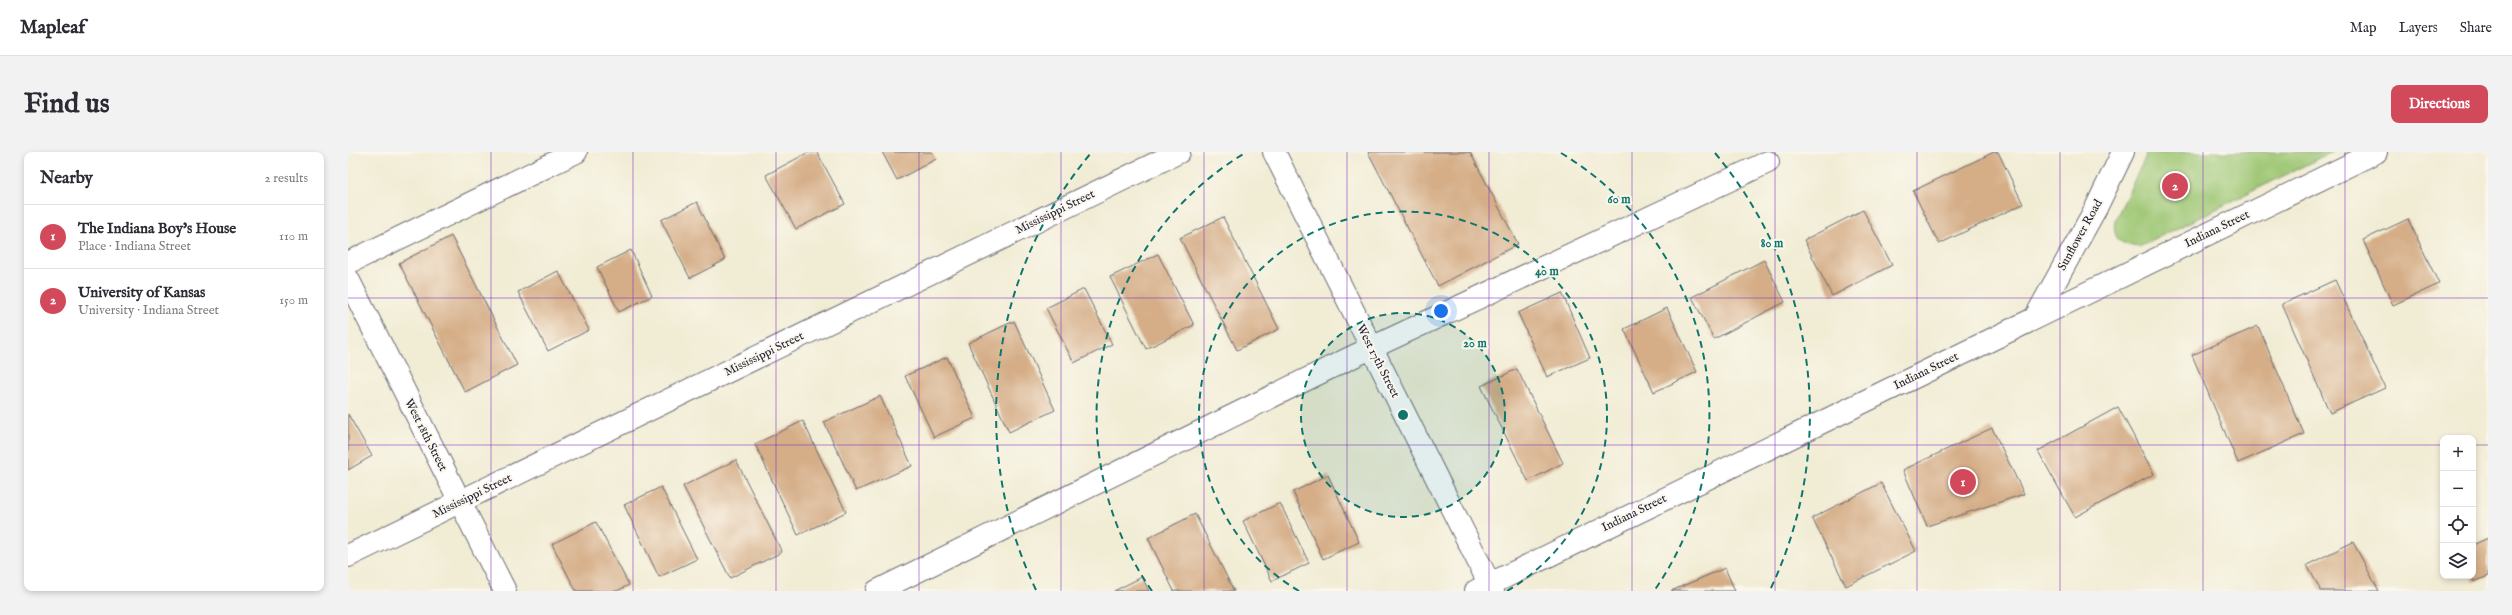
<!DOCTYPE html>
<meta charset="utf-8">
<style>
:root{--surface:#fff;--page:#f2f2f3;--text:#2b2b33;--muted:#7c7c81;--line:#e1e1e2;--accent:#d1495b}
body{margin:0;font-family:"IM FELL English",serif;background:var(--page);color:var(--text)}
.controls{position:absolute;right:12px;bottom:12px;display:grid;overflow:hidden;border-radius:8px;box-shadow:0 2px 6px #0003}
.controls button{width:36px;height:36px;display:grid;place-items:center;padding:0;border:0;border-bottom:1px solid var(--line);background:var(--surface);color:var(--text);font:20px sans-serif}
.you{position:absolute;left:1093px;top:159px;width:14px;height:14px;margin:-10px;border:3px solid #fff;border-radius:50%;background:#1a73e8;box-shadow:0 0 0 6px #1a73e833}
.badge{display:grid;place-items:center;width:26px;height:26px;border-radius:50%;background:var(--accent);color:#fff;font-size:13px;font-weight:700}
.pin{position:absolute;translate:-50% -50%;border:2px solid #fff;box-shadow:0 1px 4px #0006}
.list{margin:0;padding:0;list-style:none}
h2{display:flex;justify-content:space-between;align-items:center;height:52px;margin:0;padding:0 16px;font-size:17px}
h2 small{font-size:13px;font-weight:400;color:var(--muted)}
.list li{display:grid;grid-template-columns:26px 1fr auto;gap:12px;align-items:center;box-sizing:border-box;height:64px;padding:0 16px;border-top:1px solid var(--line)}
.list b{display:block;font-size:15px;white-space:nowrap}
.list p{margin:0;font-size:13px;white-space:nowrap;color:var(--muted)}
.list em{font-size:13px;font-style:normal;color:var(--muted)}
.icon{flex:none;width:22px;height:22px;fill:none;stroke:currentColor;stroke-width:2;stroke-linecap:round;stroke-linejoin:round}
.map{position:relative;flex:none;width:2140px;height:439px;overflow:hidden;border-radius:8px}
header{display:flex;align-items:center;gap:24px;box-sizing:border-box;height:56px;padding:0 20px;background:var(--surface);border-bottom:1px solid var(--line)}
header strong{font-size:19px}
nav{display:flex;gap:22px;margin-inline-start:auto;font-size:14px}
.intro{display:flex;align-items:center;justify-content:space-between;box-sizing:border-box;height:96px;padding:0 24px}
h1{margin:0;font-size:28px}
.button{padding:10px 18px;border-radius:8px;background:var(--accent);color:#fff;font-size:14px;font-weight:700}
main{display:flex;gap:24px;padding:0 24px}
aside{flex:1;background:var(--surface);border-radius:8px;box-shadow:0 2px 6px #0003}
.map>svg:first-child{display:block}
.green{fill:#9cc672;stroke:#5f7456}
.building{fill:#d5ae88}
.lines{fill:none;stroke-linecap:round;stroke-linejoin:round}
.minor-casing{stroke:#6a6971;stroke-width:24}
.minor{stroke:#fff;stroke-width:22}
.grid{fill:none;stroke:#7b2cbf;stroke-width:1;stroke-opacity:0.55}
.ring{fill:none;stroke:#0f766e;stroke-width:2;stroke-dasharray:7 5}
.labels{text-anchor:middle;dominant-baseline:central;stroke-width:4;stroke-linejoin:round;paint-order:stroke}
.street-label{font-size:12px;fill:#22223b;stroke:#fbf7ec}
.centre{fill:#0f766e;stroke:#fbf7ec;stroke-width:2}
.ring-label{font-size:12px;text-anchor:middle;font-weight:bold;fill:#0f766e;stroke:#fbf7ec;stroke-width:4;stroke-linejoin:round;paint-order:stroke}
</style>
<header>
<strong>Mapleaf</strong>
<nav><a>Map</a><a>Layers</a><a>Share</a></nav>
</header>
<div class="intro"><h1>Find us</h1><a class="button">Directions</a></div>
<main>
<aside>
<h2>Nearby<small>2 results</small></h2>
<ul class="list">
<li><span class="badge">1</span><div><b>The Indiana Boy's House</b><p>Place · Indiana Street</p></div><em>110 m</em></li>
<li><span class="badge">2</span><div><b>University of Kansas</b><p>University · Indiana Street</p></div><em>150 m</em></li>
</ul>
</aside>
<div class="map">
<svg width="2140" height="439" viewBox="0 0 2140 439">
<rect width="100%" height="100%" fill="#fbf7ec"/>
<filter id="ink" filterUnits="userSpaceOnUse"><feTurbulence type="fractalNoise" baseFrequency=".025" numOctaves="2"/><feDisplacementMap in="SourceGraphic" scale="8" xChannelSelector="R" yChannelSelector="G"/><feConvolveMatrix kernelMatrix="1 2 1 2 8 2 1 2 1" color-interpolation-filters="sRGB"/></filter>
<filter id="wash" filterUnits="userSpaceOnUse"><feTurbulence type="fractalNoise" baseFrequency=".012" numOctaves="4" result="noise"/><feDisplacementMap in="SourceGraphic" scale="16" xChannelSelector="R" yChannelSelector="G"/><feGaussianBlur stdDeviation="0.9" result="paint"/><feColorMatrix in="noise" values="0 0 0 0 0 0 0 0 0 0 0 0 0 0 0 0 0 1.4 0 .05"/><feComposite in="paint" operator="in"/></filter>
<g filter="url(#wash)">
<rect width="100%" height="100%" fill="#f1ecd4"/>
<path class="green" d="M 1800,0 L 1984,0 L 1791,95 C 1773,93 1764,87 1767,68 Z"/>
<g id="blocks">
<g class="building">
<polygon points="461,0 469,0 497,52 448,77 418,23"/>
<polygon points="534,0 584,0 588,7 549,28"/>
<polygon points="1020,0 1122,0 1170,92 1090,134"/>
<polygon points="1646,0 1650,0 1675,52 1591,92 1565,39"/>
<polygon points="349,50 377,108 342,126 313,68"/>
<polygon points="1515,58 1544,113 1484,144 1456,88"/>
<polygon points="875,65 931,177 889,198 832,86"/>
<polygon points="2060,67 2091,132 2045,153 2015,88"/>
<polygon points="103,84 169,213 117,240 51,111"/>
<polygon points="283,98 304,144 271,160 249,115"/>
<polygon points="810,102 846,173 798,197 762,125"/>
<polygon points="1416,108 1437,150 1366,187 1344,145"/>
<polygon points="210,119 241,178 200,199 170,140"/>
<polygon points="1987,128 2037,236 1982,261 1934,152"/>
<polygon points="736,137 764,192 726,211 698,156"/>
<polygon points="1214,141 1242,206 1199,225 1170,161"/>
<polygon points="1319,156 1349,220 1306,240 1276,177"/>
<polygon points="666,169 707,258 661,280 620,191"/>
<polygon points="1910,174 1956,282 1890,311 1844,203"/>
<polygon points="599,205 627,266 586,285 557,224"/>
<polygon points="1169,217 1215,311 1180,329 1133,234"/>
<polygon points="532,244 564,314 508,339 476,270"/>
<polygon points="1770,255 1806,322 1727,365 1690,299"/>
<polygon points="0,262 24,304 0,318"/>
<polygon points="455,269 498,360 450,383 407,292"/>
<polygon points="1644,276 1676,342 1579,374 1555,318"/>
<polygon points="388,308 434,400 382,426 335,334"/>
<polygon points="980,323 1011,390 975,407 945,340"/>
<polygon points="1533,331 1568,399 1498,434 1464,366"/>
<polygon points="313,335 349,407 311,425 276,353"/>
<polygon points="932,351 961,411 924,429 895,369"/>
<polygon points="847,362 886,439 826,439 800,386"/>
<polygon points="248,370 281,433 269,439 228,439 204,392"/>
<polygon points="2140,386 2140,424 2126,430 2123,424 2125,424 2125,393"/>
<polygon points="2005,390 2031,439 1973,439 1959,413"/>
<polygon points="1377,416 1387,439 1323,439"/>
<polygon points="794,425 801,439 766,439"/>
</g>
</g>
</g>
<g filter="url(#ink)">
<use href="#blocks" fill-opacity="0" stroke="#6a6971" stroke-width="1"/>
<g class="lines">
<defs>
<g id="minor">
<polyline points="926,0 1145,439"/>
<polyline points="0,111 228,0"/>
<polyline points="0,127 157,439"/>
<polyline points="1687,166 1748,56 1775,0"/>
<polyline points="0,404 831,0"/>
<polyline points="529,439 1004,205 1420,10"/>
<polyline points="1128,439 2028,0"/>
</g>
</defs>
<use href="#minor" class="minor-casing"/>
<use href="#minor" class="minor"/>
</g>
</g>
<path class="grid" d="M 143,0 L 143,439M 285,0 L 285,439M 428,0 L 428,439M 571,0 L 571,439M 713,0 L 713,439M 856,0 L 856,439M 999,0 L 999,439M 1141,0 L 1141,439M 1284,0 L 1284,439M 1427,0 L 1427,439M 1569,0 L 1569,439M 1712,0 L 1712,439M 1855,0 L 1855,439M 1997,0 L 1997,439M 0,146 L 2140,146M 0,293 L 2095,293M 2125,293 L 2140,293"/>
<circle cx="1055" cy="263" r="102" fill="#0f766e" fill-opacity=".12"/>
<g class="ring">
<circle cx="1055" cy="263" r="102"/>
<path d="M951 439A204 204 0 1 1 1159 439"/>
<path d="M804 439A306 306 0 0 1 897 1M1213 1A306 306 0 0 1 1306 439"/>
<path d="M688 438A407 407 0 0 1 743 1M1367 1A407 407 0 0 1 1422 438"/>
</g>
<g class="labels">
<g class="street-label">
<text transform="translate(707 60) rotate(-26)">Mississippi Street</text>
<text transform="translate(1869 77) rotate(-26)">Indiana Street</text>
<text transform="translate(1732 83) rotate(-61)">Sunflower Road</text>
<text transform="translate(416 202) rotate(-26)">Mississippi Street</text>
<text transform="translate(1030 209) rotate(63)">West 17th Street</text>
<text transform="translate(1578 219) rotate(-26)">Indiana Street</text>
<text transform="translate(78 283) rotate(63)">West 18th Street</text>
<text transform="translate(124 344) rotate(-26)">Mississippi Street</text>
<text transform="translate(1286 361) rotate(-26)">Indiana Street</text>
</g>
</g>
<circle cx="1055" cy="263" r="6" class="centre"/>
<g class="ring-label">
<text x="1271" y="51">60 m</text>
<text x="1424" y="95">80 m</text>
<text x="1199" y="123">40 m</text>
<text x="1127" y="195">20 m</text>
</g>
</svg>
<div class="controls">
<button>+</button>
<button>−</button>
<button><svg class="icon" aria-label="locate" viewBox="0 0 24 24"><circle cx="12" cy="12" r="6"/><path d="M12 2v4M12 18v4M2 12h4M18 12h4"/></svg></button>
<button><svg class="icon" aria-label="layers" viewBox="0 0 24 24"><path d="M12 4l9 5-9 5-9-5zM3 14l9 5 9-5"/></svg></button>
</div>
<div class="you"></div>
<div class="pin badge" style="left:1615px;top:330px">1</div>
<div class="pin badge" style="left:1827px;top:34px">2</div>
</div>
</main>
